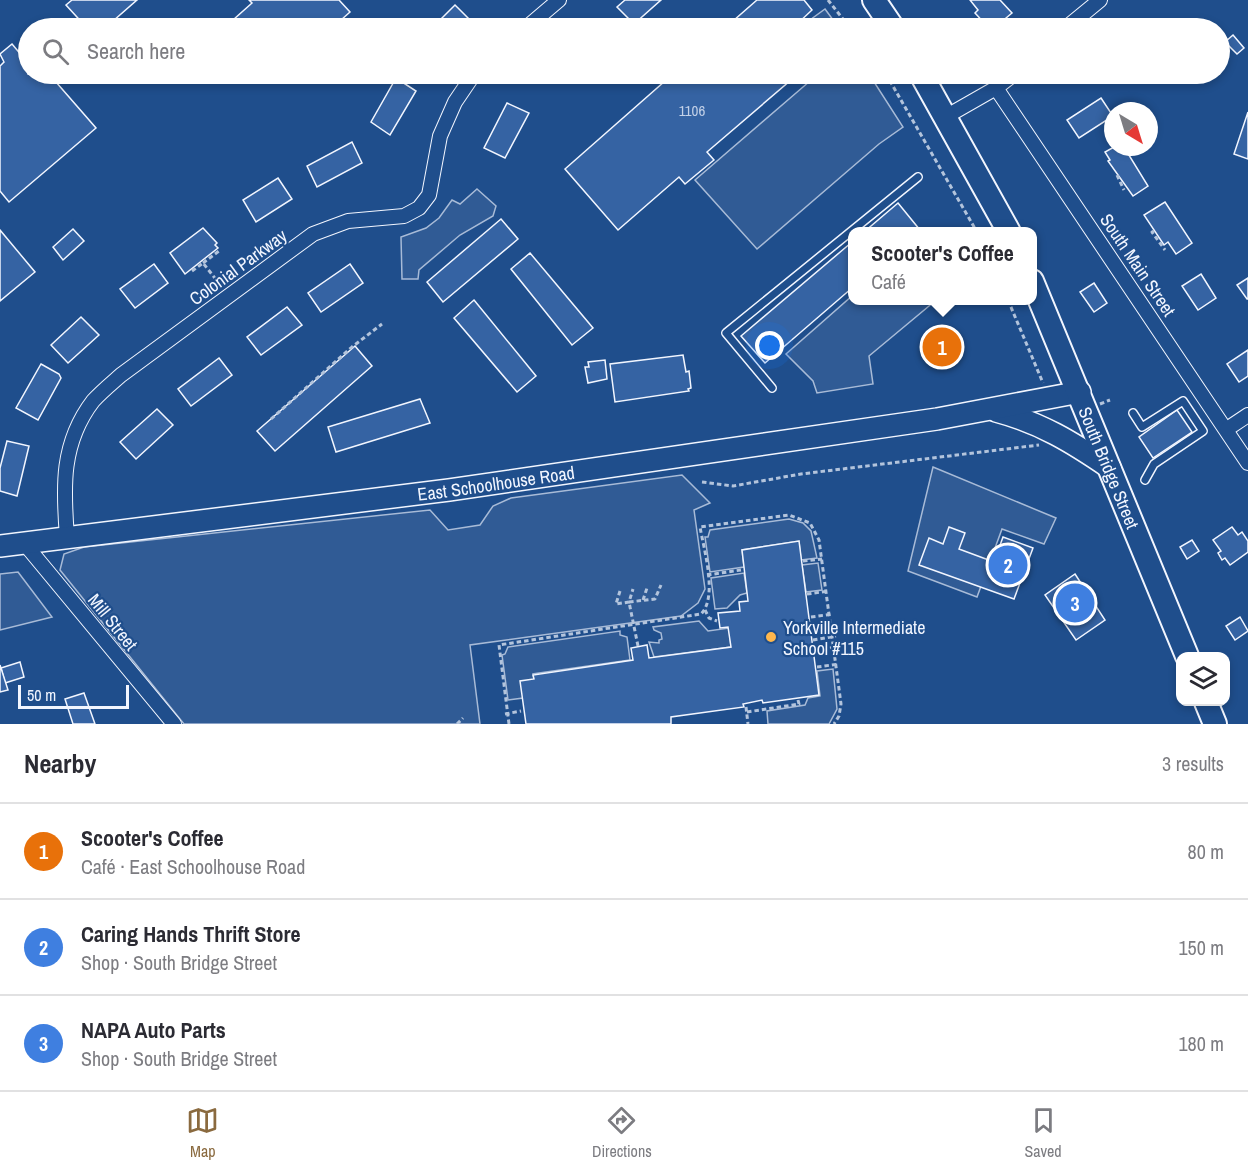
<!DOCTYPE html>
<meta charset="utf-8">
<style>
:root{--surface:#fff;--page:#f2f2f3;--text:#2b2b33;--muted:#7c7c81;--line:#e1e1e2;--accent:#8a6a3f}
body{margin:0;font-family:"Archivo Narrow",sans-serif;background:var(--page);color:var(--text)}
.controls{position:absolute;right:18px;bottom:18px;display:grid;overflow:hidden;border-radius:12px;box-shadow:0 3px 9px #0003}
.controls button{width:54px;height:54px;display:grid;place-items:center;padding:0;border:0;border-bottom:2px solid var(--line);background:var(--surface);color:var(--text);font:30px sans-serif}
.compass{position:absolute;left:1104px;top:102px;width:54px;height:54px;border-radius:50%;background:var(--surface);box-shadow:0 3px 9px #0003;rotate:142deg}
.scale{position:absolute;left:18px;bottom:15px;width:111px;box-sizing:border-box;padding-left:6px;border:3px solid #f2f6ff;border-top:0;font-size:16px;line-height:21px;white-space:nowrap;color:#f2f6ff;-webkit-text-stroke:4px #1f4e8c;paint-order:stroke}
.you{position:absolute;left:770px;top:346px;width:21px;height:21px;margin:-15px;border:4px solid #fff;border-radius:50%;background:#1a73e8;box-shadow:0 0 0 9px #1a73e833}
.badge{display:grid;place-items:center;width:39px;height:39px;border-radius:50%;background:var(--accent);color:#fff;font-size:20px;font-weight:700}
.pin{position:absolute;translate:-50% -50%;border:3px solid #fff;box-shadow:0 2px 6px #0006}
.popup{position:absolute;left:848px;top:227px;width:189px;height:78px;box-sizing:border-box;display:grid;place-content:center;border-radius:12px;background:var(--surface);filter:drop-shadow(0 2px 4px #0005);font-size:20px;white-space:nowrap;color:var(--muted)}
.popup b{font-size:22px;color:var(--text)}
.popup::after{content:'';position:absolute;left:50%;top:100%;margin-left:-12px;border:12px solid transparent;border-top-color:var(--surface)}
.list{margin:0;padding:0;list-style:none}
h2{display:flex;justify-content:space-between;align-items:center;height:78px;margin:0;padding:0 24px;font-size:26px}
h2 small{font-size:20px;font-weight:400;color:var(--muted)}
.list li{display:grid;grid-template-columns:39px 1fr auto;gap:18px;align-items:center;box-sizing:border-box;height:96px;padding:0 24px;border-top:2px solid var(--line)}
.list b{display:block;font-size:22px;white-space:nowrap}
.list p{margin:0;font-size:20px;white-space:nowrap;color:var(--muted)}
.list em{font-size:20px;font-style:normal;color:var(--muted)}
.icon{flex:none;width:33px;height:33px;fill:none;stroke:currentColor;stroke-width:2;stroke-linecap:round;stroke-linejoin:round}
.map{position:relative;flex:none;width:1248px;height:724px;overflow:hidden}
.search{position:absolute;background:var(--surface);box-shadow:0 3px 9px #0003;left:18px;right:18px;top:18px;height:66px;display:flex;align-items:center;gap:15px;box-sizing:border-box;padding:0 21px;border-radius:33px;color:var(--muted);font-size:22px}
.sheet{height:366px;background:var(--surface)}
nav{display:flex;justify-content:space-around;align-items:center;box-sizing:border-box;height:84px;border-top:2px solid var(--line);background:var(--surface);font-size:16px;color:var(--muted)}
nav a{display:grid;justify-items:center;gap:3px}
nav .on{color:var(--accent)}
.map>svg:first-child{display:block}
.built{fill:#305b95;stroke:#a8bbd7;stroke-width:1.5}
.building{fill:#3563a3;stroke:#f2f6ff;stroke-width:1.5}
.lines{fill:none;stroke-linecap:round;stroke-linejoin:round}
.service-casing{stroke:#f2f6ff;stroke-width:10}
.minor-casing{stroke:#f2f6ff;stroke-width:16}
.primary-casing{stroke:#f2f6ff;stroke-width:24}
.trunk-casing{stroke:#f2f6ff;stroke-width:26}
.path{stroke:#b3c4dc;stroke-width:3;stroke-dasharray:4.5 3;stroke-linecap:butt}
.service{stroke:#1f4e8c;stroke-width:7}
.minor{stroke:#1f4e8c;stroke-width:14}
.primary{stroke:#1f4e8c;stroke-width:21}
.trunk{stroke:#1f4e8c;stroke-width:22}
.poi-dot{fill:#ffb74d;stroke:#1f4e8c;stroke-width:2}
.labels{text-anchor:middle;dominant-baseline:central;stroke-width:4.5;stroke-linejoin:round;paint-order:stroke}
.number-label{font-size:15px;fill:#c3d1e8}
.street-label{font-size:18px;fill:#f2f6ff;stroke:#1f4e8c}
.poi-label{font-size:18px;fill:#f2f6ff;stroke:#1f4e8c;text-anchor:start}
</style>
<div class="map">
<svg width="1248" height="724" viewBox="0 0 1248 724">
<rect width="100%" height="100%" fill="#1f4e8c"/>
<g class="built">
<polygon points="825,9 839,28 799,28"/>
<polygon points="805,74 869,74 903,127 879,144 757,249 695,180 810,81"/>
<polygon points="477,189 496,206 493,216 460,235 419,270 418,279 402,279 401,237 426,228 439,218 452,200 460,204"/>
<polygon points="852,296 852,300 935,301 869,356 873,384 817,393 813,381 786,354"/>
<polygon points="933,467 1056,518 1044,544 1002,529 977,597 908,571"/>
<polygon points="682,475 710,503 694,510 705,589 698,603 681,616 470,645 480,724 184,724 60,570 64,554 84,547 430,510 448,530 480,525 493,506 511,498"/>
<polygon points="789,519 803,523 811,531 817,558 801,560 799,541 742,550 744,567 710,572 705,537 708,537 710,530"/>
<polygon points="818,563 822,590 806,592 802,565"/>
<polygon points="18,572 52,617 0,630 0,574"/>
<polygon points="744,573 747,593 740,595 727,608 715,609 711,578"/>
<polygon points="699,621 708,631 729,628 731,647 654,657 649,642 659,643 659,640 662,639 661,633 654,630 653,627"/>
<polygon points="620,631 620,635 627,637 630,660 533,674 534,679 523,698 508,700 502,655 505,654 508,647"/>
<polygon points="833,669 837,709 829,724 768,724 767,711 805,705 808,698 820,696 817,671"/>
</g>
<g class="building">
<polygon points="72,0 137,0 105,28 87,28 66,5"/>
<polygon points="249,0 339,0 350,12 332,28 224,28 252,3"/>
<polygon points="625,0 661,0 634,24 617,7"/>
<polygon points="757,0 804,0 812,10 796,25 799,28 725,28"/>
<polygon points="970,0 1000,0 1012,13 994,28 989,28 975,13 978,10"/>
<polygon points="455,5 471,21 464,28 432,28"/>
<polygon points="1233,35 1244,48 1237,54 1225,42"/>
<polygon points="12,44 28,63 28,74 49,74 96,128 9,202 0,191 0,66 4,62 0,54"/>
<polygon points="556,74 576,74 565,83"/>
<polygon points="673,74 798,74 707,152 714,160 685,184 679,177 618,230 565,169"/>
<polygon points="396,78 416,91 390,135 371,122"/>
<polygon points="1101,98 1113,116 1079,138 1067,120"/>
<polygon points="507,103 529,113 505,158 484,148"/>
<polygon points="1248,112 1248,159 1234,154"/>
<polygon points="352,142 362,163 317,187 307,166"/>
<polygon points="1114,147 1124,147 1148,186 1133,196 1108,161 1110,160 1105,152"/>
<polygon points="278,178 292,199 256,222 243,200"/>
<polygon points="1165,202 1192,243 1176,254 1168,242 1164,245 1144,215"/>
<polygon points="898,203 920,230 918,232 864,232"/>
<polygon points="501,219 518,239 443,302 427,282"/>
<polygon points="203,228 217,243 215,245 218,248 185,274 170,253"/>
<polygon points="73,229 84,241 63,260 53,247"/>
<polygon points="0,230 35,272 0,301"/>
<polygon points="852,242 852,288 765,363 741,336"/>
<polygon points="530,253 593,328 572,345 511,269"/>
<polygon points="154,264 168,283 135,308 120,289"/>
<polygon points="350,264 363,283 321,312 308,293"/>
<polygon points="1201,274 1216,298 1198,310 1182,286"/>
<polygon points="1248,278 1248,299 1247,299 1237,285"/>
<polygon points="1094,283 1107,303 1094,312 1080,292"/>
<polygon points="474,300 536,376 517,392 454,318"/>
<polygon points="287,307 302,325 261,355 247,337"/>
<polygon points="81,317 99,335 68,363 51,345"/>
<polygon points="355,346 372,366 275,451 257,431"/>
<polygon points="1248,350 1248,376 1239,382 1227,364"/>
<polygon points="683,355 686,372 689,371 691,388 688,389 689,391 615,402 610,364"/>
<polygon points="219,358 232,375 191,406 178,389"/>
<polygon points="605,360 607,379 588,383 585,367 589,367 588,362"/>
<polygon points="41,364 59,374 61,378 38,420 16,408"/>
<polygon points="420,399 430,423 336,452 328,427"/>
<polygon points="157,409 173,425 136,459 120,442"/>
<polygon points="1177,410 1192,432 1153,458 1139,437"/>
<polygon points="7,441 29,446 17,496 0,491 0,468"/>
<polygon points="949,527 965,533 959,549 994,562 1003,537 1033,548 1014,599 919,565 929,538 943,544"/>
<polygon points="1232,527 1238,535 1242,532 1248,541 1248,552 1230,565 1225,558 1222,560 1218,553 1221,551 1213,540"/>
<polygon points="1192,540 1199,551 1187,559 1180,547"/>
<polygon points="799,541 819,695 763,703 762,700 743,704 744,707 671,717 671,724 526,724 520,681 534,679 533,675 633,660 631,648 647,645 649,658 731,647 728,627 720,628 718,613 740,611 739,602 748,601 742,550"/>
<polygon points="1075,574 1105,620 1076,640 1045,595"/>
<polygon points="1240,617 1248,631 1235,640 1226,626"/>
<polygon points="20,662 24,677 5,683 1,668"/>
<polygon points="0,665 8,690 0,692"/>
<polygon points="84,693 95,724 73,724 65,699"/>
</g>
<g class="lines">
<defs>
<g id="service">
<polyline points="772,388 726,333 918,177"/>
<polyline points="1133,413 1142,427 1183,401 1203,431 1154,464 1145,480"/>
</g>
<g id="minor">
<polyline points="526,28 559,0"/>
<polyline points="1066,28 1100,0"/>
<polyline points="996,88 1248,463"/>
<polyline points="947,116 996,88 1014,74"/>
<polyline points="1227,429 1248,415"/>
<path d="M 67,537 C 63,487 61,443 93,401 C 101,392 112,383 121,375 L 313,234 L 348,221 L 404,216 L 419,208 L 429,195 L 440,136 L 455,102 L 474,74"/>
<polyline points="24,543 174,724"/>
</g>
<g id="primary">
<path d="M 996,411 C 1041,423 1072,442 1110,468"/>
<path id="s1" d="M 0,546 L 449,490 L 937,419 L 1080,392"/>
</g>
<g id="trunk">
<polyline points="874,0 893,28"/>
<polyline points="921,74 1009,232"/>
<path id="s2" d="M 1032,281 L 1187,656"/>
<polyline points="1206,702 1215,724"/>
</g>
</defs>
<use href="#service" class="service-casing"/>
<use href="#minor" class="minor-casing"/>
<use href="#primary" class="primary-casing"/>
<use href="#trunk" class="trunk-casing"/>
<g class="path">
<polyline points="828,0 850,28"/>
<polyline points="886,74 977,232"/>
<polyline points="1117,175 1124,190"/>
<polyline points="1154,231 1152,232 1165,250"/>
<polyline points="203,263 219,251"/>
<polyline points="192,271 203,263 218,282"/>
<polyline points="1008,300 1043,383"/>
<polyline points="1100,404 1110,400"/>
<polyline points="271,419 352,347 382,324"/>
<polyline points="702,482 733,486 801,474 1039,445"/>
<polyline points="803,561 822,559"/>
<polyline points="707,575 741,570"/>
<polyline points="620,591 616,604 629,602 633,589"/>
<polyline points="807,594 829,591"/>
<polyline points="643,600 647,588"/>
<polyline points="705,610 709,618 717,621"/>
<polyline points="811,617 833,614"/>
<polyline points="813,640 836,636"/>
<polyline points="638,646 629,602 655,599 661,585"/>
<polyline points="815,650 836,647"/>
<polyline points="817,667 839,664"/>
<polyline points="746,707 748,724"/>
<polyline points="747,712 799,704 798,700"/>
<polyline points="505,714 521,711"/>
<polyline points="457,724 463,718"/>
<path d="M 509,724 L 499,645 L 701,614 C 718,597 704,550 700,527 L 789,515 L 810,523 L 819,540 L 841,704 L 839,716 L 834,724"/>
</g>
<use href="#service" class="service"/>
<use href="#minor" class="minor"/>
<use href="#primary" class="primary"/>
<use href="#trunk" class="trunk"/>
</g>
<circle class="poi-dot" cx="771" cy="637" r="6"/>
<g class="labels">
<g class="number-label">
<text x="692" y="110">1106</text>
</g>
<g class="street-label">
<text transform="translate(1138 265) rotate(56)">South Main Street</text>
<text transform="translate(238 267) rotate(-36)">Colonial Parkway</text>
<text stroke="none"><textPath href="#s2" startOffset="202">South Bridge Street</textPath></text>
<text stroke="none"><textPath href="#s1" startOffset="500">East Schoolhouse Road</textPath></text>
<text transform="translate(113 622) rotate(51)">Mill Street</text>
</g>
<g class="poi-label">
<text x="783" y="627">Yorkville Intermediate<tspan x="783" dy="21">School #115</tspan></text>
</g>
</g>
</svg>
<div class="controls">
<button><svg class="icon" aria-label="layers" viewBox="0 0 24 24"><path d="M12 4l9 5-9 5-9-5zM3 14l9 5 9-5"/></svg></button>
</div>
<svg class="compass" viewBox="-18 -18 36 36"><path d="M0-13l5 13h-10z" fill="#e53935"/><path d="M0 13l5-13h-10z" fill="#7c7c81"/></svg>
<div class="scale">50 m</div>
<div class="you"></div>
<div class="pin badge" style="left:942px;top:347px;background:#e8710a">1</div>
<div class="popup"><b>Scooter's Coffee</b>Café</div>
<div class="pin badge" style="left:1008px;top:565px;background:#3f7fe0">2</div>
<div class="pin badge" style="left:1075px;top:603px;background:#3f7fe0">3</div>
<div class="search"><svg class="icon" aria-label="search" viewBox="0 0 24 24"><circle cx="10" cy="10" r="6"/><path d="M15 15l6 6"/></svg>Search here</div>
</div>
<section class="sheet">
<h2>Nearby<small>3 results</small></h2>
<ul class="list">
<li><span class="badge" style="background:#e8710a">1</span><div><b>Scooter's Coffee</b><p>Café · East Schoolhouse Road</p></div><em>80 m</em></li>
<li><span class="badge" style="background:#3f7fe0">2</span><div><b>Caring Hands Thrift Store</b><p>Shop · South Bridge Street</p></div><em>150 m</em></li>
<li><span class="badge" style="background:#3f7fe0">3</span><div><b>NAPA Auto Parts</b><p>Shop · South Bridge Street</p></div><em>180 m</em></li>
</ul>
</section>
<nav>
<a class="on"><svg class="icon" aria-label="map" viewBox="0 0 24 24"><path d="M3 6l6-2 6 2 6-2v14l-6 2-6-2-6 2zM9 4v14M15 6v14"/></svg>Map</a>
<a><svg class="icon" aria-label="directions" viewBox="0 0 24 24"><path d="M12 3l9 9-9 9-9-9zM9 14v-3h6M13 9l2 2-2 2"/></svg>Directions</a>
<a><svg class="icon" aria-label="saved" viewBox="0 0 24 24"><path d="M7 4h10v16l-5-4-5 4z"/></svg>Saved</a>
</nav>
